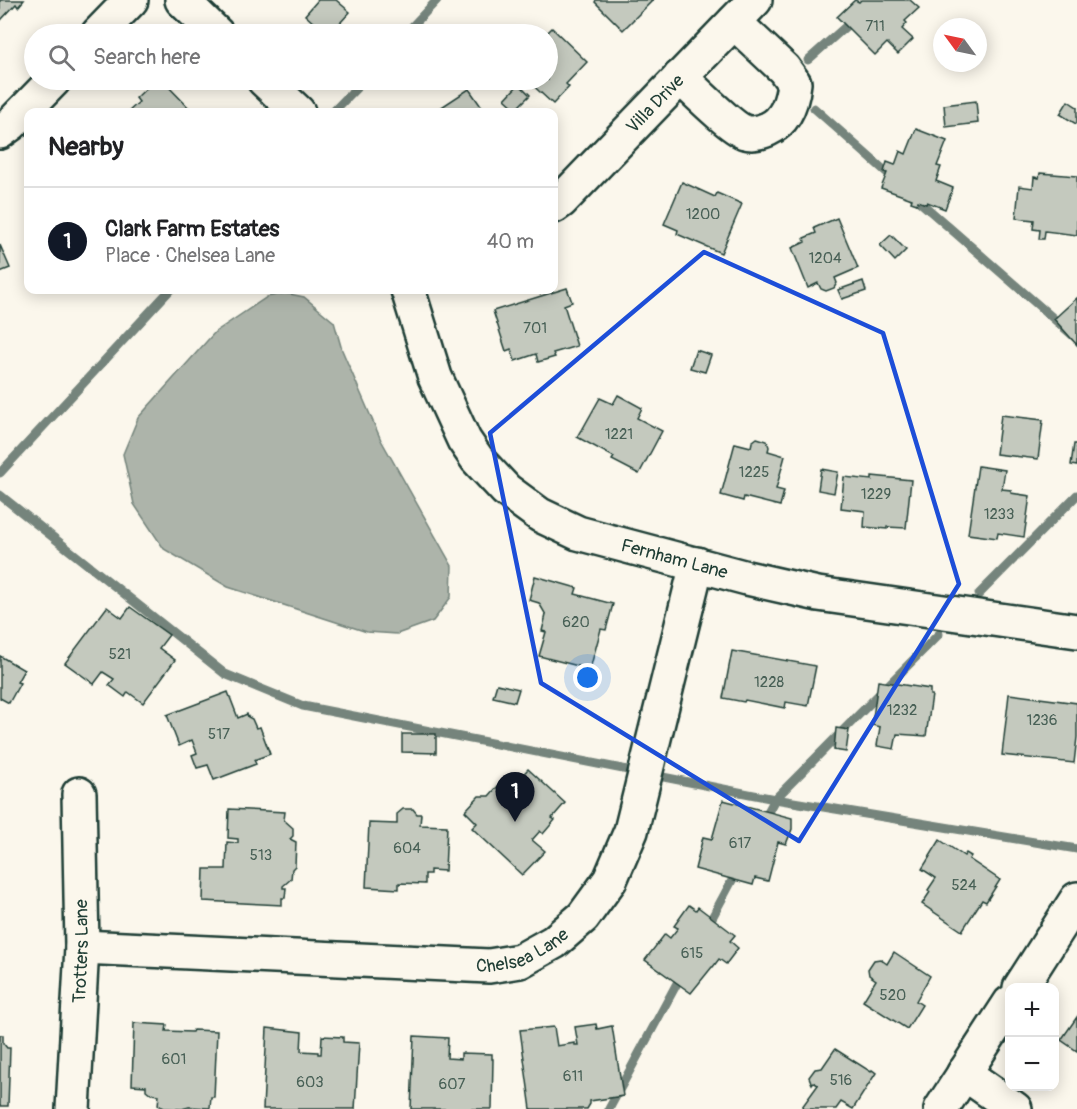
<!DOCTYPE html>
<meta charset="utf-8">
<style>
:root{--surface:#fff;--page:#f6f6f6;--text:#202124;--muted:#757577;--line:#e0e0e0;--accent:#111827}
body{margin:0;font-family:Pangolin,sans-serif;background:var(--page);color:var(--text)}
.controls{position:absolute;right:18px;bottom:18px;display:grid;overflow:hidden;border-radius:12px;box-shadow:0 3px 15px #0003}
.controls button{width:54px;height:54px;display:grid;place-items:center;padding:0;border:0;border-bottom:2px solid var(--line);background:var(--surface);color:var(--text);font:30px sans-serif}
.compass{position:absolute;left:933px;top:18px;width:54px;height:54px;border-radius:50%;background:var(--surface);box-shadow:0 3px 15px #0003;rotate:303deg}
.you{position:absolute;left:588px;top:678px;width:21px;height:21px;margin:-15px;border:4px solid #fff;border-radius:50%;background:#1a73e8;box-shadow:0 0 0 9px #1a73e833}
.badge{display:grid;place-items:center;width:39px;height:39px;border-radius:50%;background:var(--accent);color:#fff;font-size:20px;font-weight:700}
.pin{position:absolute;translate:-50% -50px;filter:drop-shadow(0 2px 3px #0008)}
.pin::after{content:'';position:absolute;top:32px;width:21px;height:18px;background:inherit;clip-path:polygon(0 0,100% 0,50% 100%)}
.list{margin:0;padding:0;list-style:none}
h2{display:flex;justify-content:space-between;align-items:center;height:78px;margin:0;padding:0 24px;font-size:26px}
h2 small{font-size:20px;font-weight:400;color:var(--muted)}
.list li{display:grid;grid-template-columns:39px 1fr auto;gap:18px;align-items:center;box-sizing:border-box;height:108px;padding:0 24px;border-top:2px solid var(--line)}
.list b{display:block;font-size:22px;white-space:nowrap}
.list p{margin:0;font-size:20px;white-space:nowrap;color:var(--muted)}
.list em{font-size:20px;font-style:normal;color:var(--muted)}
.icon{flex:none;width:33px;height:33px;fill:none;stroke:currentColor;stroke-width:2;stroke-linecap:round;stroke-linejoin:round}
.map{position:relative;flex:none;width:1077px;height:1109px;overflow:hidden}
.search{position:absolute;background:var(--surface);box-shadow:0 3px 15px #0003;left:24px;top:24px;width:534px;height:66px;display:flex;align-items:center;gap:15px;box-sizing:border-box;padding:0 21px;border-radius:33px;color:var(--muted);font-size:22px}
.panel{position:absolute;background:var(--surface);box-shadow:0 3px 15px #0003;left:24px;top:108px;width:534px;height:186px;border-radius:12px}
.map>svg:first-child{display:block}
.water{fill:#adb4aa;stroke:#74847b;stroke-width:1.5}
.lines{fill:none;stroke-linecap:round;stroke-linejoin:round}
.stream{stroke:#74847b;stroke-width:9}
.building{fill:#c4c9be;stroke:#1f3d34;stroke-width:1.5}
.minor-casing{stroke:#1f3d34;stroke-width:38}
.minor{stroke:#fbf7ec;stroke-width:33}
.marked{fill:none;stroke:#1d4ed8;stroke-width:4.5;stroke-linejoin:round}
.labels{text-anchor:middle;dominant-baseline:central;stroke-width:4.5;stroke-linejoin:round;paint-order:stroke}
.number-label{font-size:15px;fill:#486056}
.street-label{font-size:18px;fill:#1f3d34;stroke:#fbf7ec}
</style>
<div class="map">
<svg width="1077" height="1109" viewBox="0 0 1077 1109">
<rect width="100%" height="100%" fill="#fbf7ec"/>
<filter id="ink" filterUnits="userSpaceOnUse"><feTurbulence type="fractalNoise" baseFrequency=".0167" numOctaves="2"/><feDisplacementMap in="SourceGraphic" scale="12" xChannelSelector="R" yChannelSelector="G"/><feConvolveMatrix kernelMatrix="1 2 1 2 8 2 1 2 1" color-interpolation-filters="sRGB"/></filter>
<g filter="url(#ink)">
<polygon class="water" points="285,293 304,297 334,322 342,350 381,440 452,566 451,597 433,621 397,634 367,632 228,587 164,549 134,504 123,454 138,418 215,332 267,297"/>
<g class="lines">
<g class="stream">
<polyline points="405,34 437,0"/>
<polyline points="808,60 853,20"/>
<polyline points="814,108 893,178"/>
<polyline points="333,112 364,80"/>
<polyline points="912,195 1077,339"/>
<polyline points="0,473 170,290"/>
<polyline points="0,495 225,674 303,706 775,799 1077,849"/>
<polyline points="979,594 1077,495"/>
<polyline points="763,821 775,799 939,634"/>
<polyline points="707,927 737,871"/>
<polyline points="609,1109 682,974"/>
</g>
</g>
<g class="building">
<polygon points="0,0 24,0 18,7 16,4 0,21"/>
<polygon points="318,0 336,0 350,12 330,34 326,34 305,15"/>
<polygon points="596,0 653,0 623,30 595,2"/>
<polygon points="855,0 859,2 861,0 910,0 919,8 905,21 907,23 902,29 913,39 898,54 887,43 875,55 837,17"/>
<polygon points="552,28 587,62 566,84 569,87 553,104 527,80 548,80 548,34 546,34"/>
<polygon points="155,80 162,80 193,112 128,112 139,102 136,98"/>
<polygon points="519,84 530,95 516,109 505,99"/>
<polygon points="469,89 485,112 434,112"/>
<polygon points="976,101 978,123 946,127 944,105"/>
<polygon points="1068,101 1077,107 1077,122 1076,124 1060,114"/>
<polygon points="916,129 947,141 937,166 941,167 936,181 953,188 945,209 927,202 926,204 918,201 917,204 911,202 912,199 881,188 887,173 884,172 887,162 895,165 900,151 906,154"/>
<polygon points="1040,173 1077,176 1077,235 1045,231 1044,239 1039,239 1040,230 1033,229 1034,220 1016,218 1019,186 1033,188 1034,177 1039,178"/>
<polygon points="682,182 715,197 717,193 742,204 721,253 677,234 678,230 664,224"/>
<polygon points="837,218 858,268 835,278 837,283 834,288 826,291 821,289 818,283 808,288 792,248 805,242 804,238 816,233 814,228"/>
<polygon points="891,235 906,250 895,261 880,245"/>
<polygon points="0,245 10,268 0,272"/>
<polygon points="863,281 866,291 842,299 838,290"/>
<polygon points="567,288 572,302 564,305 577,346 553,353 555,357 538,362 536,354 515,361 511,349 506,351 493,311"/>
<polygon points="1077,298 1077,345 1054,319"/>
<polygon points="696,350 711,355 705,372 690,368"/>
<polygon points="618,395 642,408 637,418 662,431 639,474 612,460 614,457 577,437 581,430 582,430 600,398 613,404"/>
<polygon points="1001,415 1043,420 1038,459 996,454"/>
<polygon points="757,438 767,441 769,447 768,451 785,456 776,489 784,491 780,506 744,497 743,501 721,495 735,443 751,447 752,442"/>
<polygon points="1074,444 1077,444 1077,466 1071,465"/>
<polygon points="978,466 1005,470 1002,489 1011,490 1011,493 1030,496 1024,537 998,533 997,538 968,534"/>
<polygon points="821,469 838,472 834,493 818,490"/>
<polygon points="872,476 911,480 906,528 887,527 887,529 864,527 865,511 841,508 844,477 872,480"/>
<polygon points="535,576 577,588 575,594 613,604 606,630 601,629 590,669 539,656 546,632 542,631 546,615 539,603 529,600"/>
<polygon points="107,607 122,618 130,607 169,635 159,648 175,660 143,703 128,692 125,697 109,685 114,679 103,672 94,684 65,663"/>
<polygon points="732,651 816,666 808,706 786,702 785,708 745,700 744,702 723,698"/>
<polygon points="0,656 24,670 17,682 20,683 9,703 0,698"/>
<polygon points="878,681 930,689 930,695 932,695 926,736 897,734 894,749 877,746 880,727 872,725"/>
<polygon points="497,684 519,689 515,702 493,697"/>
<polygon points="228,692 238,718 247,714 248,717 252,719 256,728 260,727 270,754 254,760 256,764 214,780 208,765 197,768 192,755 197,753 192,740 179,746 167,715"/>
<polygon points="1009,694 1077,703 1077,737 1074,763 1002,755"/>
<polygon points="836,728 849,730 846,752 834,750"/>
<polygon points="402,734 436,734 436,753 402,752"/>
<polygon points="528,769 565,803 552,818 555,820 543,834 540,831 532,840 545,851 522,875 472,828 477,823 465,811 479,796 489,796 507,776 515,783"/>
<polygon points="723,800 792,818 792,829 786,844 778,842 768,881 755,878 753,885 695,869 703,837 712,839"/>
<polygon points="229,809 285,812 284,820 293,828 293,836 290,839 296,842 295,866 292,869 291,879 283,886 283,888 286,888 285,898 282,898 282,905 203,901 204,869 226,869 227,842 238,843 238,839 228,838"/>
<polygon points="403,809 413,809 417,814 421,814 420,825 447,826 445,871 430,870 430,874 425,874 425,884 399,883 399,889 366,887 369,823 397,824 397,814"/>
<polygon points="940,840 964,856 966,853 971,856 969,859 1000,880 986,902 982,900 962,931 922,904 930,892 928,890 936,878 922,869"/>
<polygon points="689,905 696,910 698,907 735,935 730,941 738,948 726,964 719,959 713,967 712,967 691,993 645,960 665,934 670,938 678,928 674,926"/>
<polygon points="894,952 930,976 916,1001 922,1005 907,1029 863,1001 876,980 869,975 868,969 874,960 880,959 887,964"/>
<polygon points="1077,1017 1077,1051 1061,1040"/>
<polygon points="134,1023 167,1025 166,1031 192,1032 193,1030 217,1031 214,1097 211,1097 210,1108 189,1107 182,1109 164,1108 158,1105 159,1095 151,1094 146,1090 146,1086 132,1085"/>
<polygon points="596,1024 597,1029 612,1026 623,1096 590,1101 590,1104 587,1109 531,1109 520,1030 554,1027 557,1046 575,1043 575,1045 578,1045 575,1027"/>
<polygon points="267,1028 302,1032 301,1051 318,1052 318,1054 321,1054 322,1036 343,1037 343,1042 359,1043 355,1109 263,1109"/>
<polygon points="0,1035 3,1035 3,1043 7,1048 10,1048 8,1106 0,1106"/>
<polygon points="414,1036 448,1038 447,1058 461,1059 461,1053 492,1054 492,1059 493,1059 492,1109 411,1109"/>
<polygon points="835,1049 871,1072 872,1070 876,1073 853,1109 841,1102 836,1109 805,1109 802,1107 818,1085 813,1082 812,1084 811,1082 809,1077 815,1069 822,1068"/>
</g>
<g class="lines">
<defs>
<g id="minor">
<polyline points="182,0 217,34"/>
<polyline points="98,34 131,0"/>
<path d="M 680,77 C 692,88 733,129 745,132 C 752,134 761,132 768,129 C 786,121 792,102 794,83 L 784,69 L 734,22"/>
<polyline points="264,80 298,112"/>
<polyline points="0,132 11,124 54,80"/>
<path id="s1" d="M 554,206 L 561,201 L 755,0"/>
<path id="s2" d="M 408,290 L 435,377 L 464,440 L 477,459 L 506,490 L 540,515 L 578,533 L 747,578 L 818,594 L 1077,631"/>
<path id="s3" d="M 82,947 L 489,966 L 520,961 L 554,942 L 583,917 L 610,880 L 631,831 L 697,564"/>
<polyline points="1020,988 1077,899"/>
<polyline points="964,1073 1015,1109"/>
<path id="s4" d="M 73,1109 L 82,947 L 79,794"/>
<polyline points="941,1109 1010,1003"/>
</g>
</defs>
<use href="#minor" class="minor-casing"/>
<use href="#minor" class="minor"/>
</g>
</g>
<path class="marked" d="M 704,252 L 883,333 L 959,584 L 799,841 L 541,683 L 490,433 Z"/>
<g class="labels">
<g class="number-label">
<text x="875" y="26">711</text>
<text x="703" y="214">1200</text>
<text x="825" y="258">1204</text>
<text x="535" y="328">701</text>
<text x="619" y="434">1221</text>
<text x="754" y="472">1225</text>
<text x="876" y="494">1229</text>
<text x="999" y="514">1233</text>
<text x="576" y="622">620</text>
<text x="120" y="654">521</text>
<text x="769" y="682">1228</text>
<text x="902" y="710">1232</text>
<text x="1042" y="720">1236</text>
<text x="219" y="734">517</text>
<text x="740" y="843">617</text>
<text x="407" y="848">604</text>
<text x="261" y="855">513</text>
<text x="964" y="885">524</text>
<text x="692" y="953">615</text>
<text x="893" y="995">520</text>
<text x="174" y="1059">601</text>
<text x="573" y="1076">611</text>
<text x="841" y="1080">516</text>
<text x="310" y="1082">603</text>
<text x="452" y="1084">607</text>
</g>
<g class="street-label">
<text stroke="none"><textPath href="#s1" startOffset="144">Villa Drive</textPath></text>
<text stroke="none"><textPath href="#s2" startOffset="410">Fernham Lane</textPath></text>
<text stroke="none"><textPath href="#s3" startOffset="444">Chelsea Lane</textPath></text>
<text stroke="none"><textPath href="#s4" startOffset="158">Trotters Lane</textPath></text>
</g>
</g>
</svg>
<div class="controls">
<button>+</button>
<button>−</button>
</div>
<svg class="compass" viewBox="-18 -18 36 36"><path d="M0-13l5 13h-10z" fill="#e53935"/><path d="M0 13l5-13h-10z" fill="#757577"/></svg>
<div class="you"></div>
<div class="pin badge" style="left:515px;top:822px">1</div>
<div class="search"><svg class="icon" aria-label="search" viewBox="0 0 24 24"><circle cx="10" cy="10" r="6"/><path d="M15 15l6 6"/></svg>Search here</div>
<section class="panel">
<h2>Nearby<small></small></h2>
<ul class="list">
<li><span class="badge">1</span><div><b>Clark Farm Estates</b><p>Place · Chelsea Lane</p></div><em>40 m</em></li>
</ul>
</section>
</div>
